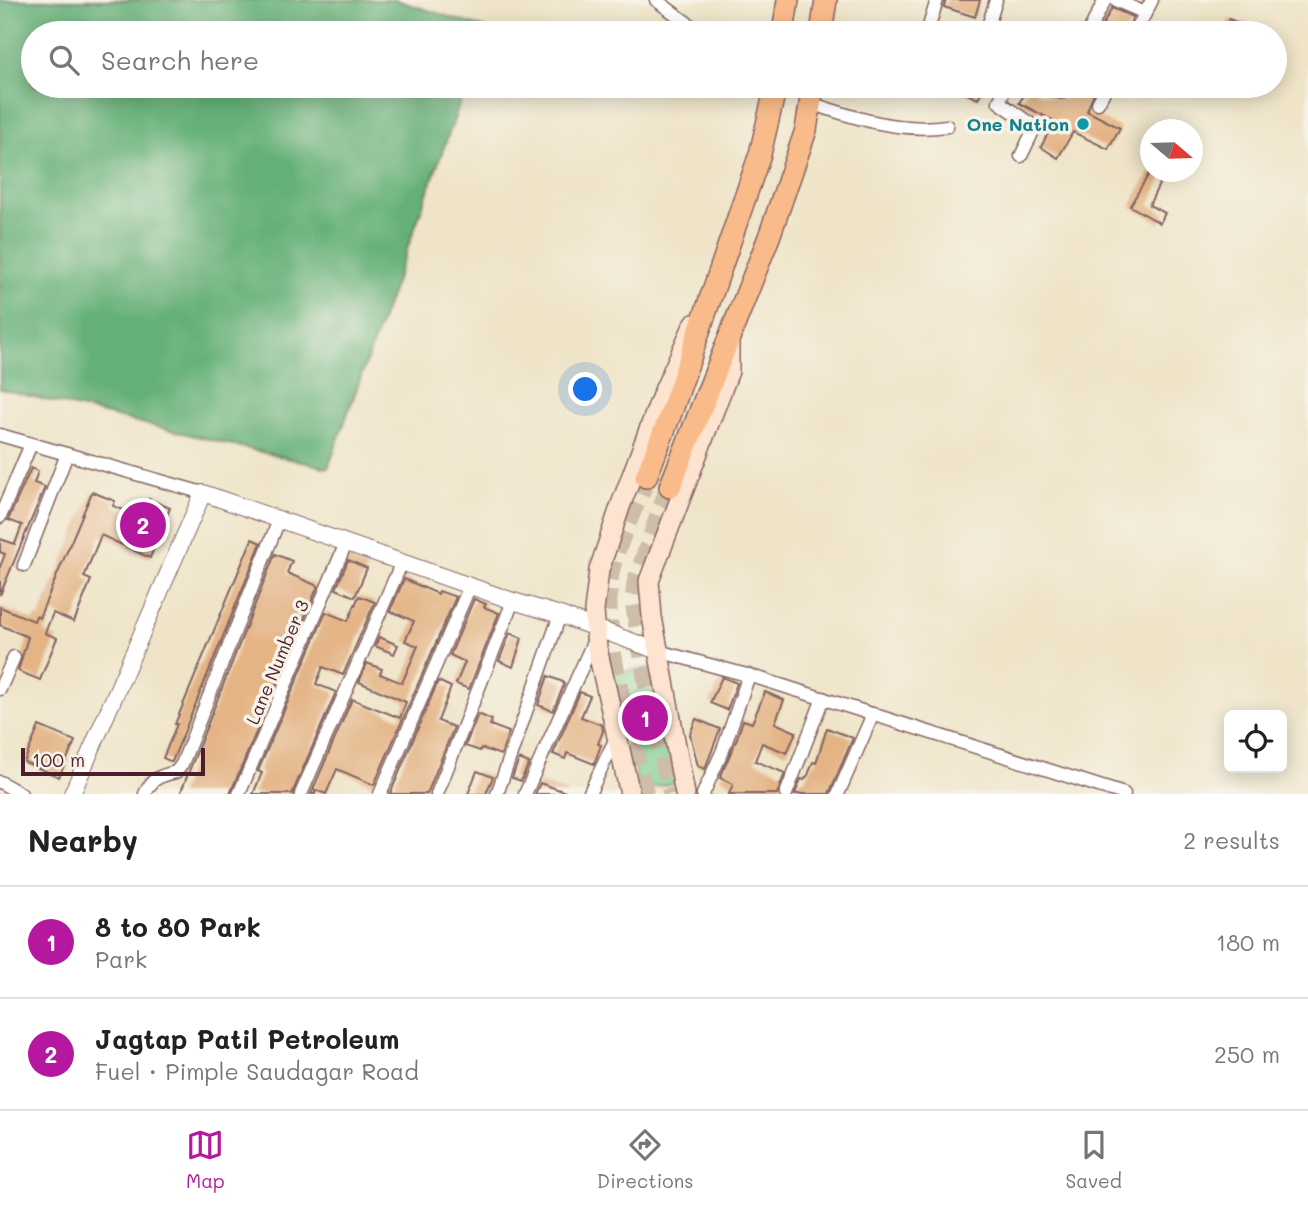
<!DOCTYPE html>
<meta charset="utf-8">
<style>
:root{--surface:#fff;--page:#f2f2f2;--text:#222;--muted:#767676;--line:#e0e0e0;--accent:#b5179e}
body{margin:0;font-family:Mali,sans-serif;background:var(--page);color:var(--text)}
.controls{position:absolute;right:21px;bottom:21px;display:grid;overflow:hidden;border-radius:10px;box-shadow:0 4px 18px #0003}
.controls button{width:63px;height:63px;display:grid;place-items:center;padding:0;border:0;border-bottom:2px solid var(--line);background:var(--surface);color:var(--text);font:35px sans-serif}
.compass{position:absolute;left:1140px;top:119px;width:63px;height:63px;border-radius:50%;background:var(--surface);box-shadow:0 4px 18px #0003;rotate:109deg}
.scale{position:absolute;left:21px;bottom:18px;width:184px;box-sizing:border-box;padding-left:7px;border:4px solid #4a1f2b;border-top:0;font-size:19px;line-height:24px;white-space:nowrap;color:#4a1f2b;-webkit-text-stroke:5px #f7f3e8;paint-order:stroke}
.you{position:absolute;left:586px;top:390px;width:24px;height:24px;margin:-18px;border:5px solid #fff;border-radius:50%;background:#1a73e8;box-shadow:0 0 0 10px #1a73e833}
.badge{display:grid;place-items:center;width:46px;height:46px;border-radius:50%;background:var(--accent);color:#fff;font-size:23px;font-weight:700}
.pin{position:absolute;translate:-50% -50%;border:4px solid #fff;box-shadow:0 2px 7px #0006}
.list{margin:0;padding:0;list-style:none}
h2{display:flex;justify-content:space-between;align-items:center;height:91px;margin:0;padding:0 28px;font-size:30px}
h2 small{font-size:23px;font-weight:400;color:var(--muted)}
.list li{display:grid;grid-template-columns:46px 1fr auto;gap:21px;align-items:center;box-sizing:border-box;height:112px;padding:0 28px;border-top:2px solid var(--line)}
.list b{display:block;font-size:26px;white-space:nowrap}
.list p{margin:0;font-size:23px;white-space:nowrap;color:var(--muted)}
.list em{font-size:23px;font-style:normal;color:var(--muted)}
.icon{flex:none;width:38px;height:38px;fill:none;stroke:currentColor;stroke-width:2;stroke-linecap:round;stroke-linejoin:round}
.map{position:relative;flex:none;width:1308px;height:794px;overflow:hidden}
.search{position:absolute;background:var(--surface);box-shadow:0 4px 18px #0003;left:21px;right:21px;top:21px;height:77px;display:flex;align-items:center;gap:18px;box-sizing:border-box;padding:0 24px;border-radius:38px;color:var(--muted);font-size:26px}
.sheet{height:315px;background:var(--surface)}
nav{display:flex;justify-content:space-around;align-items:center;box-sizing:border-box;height:98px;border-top:2px solid var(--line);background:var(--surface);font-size:19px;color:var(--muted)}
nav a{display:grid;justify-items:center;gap:4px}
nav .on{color:var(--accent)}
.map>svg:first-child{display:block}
.green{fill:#7ccc8d;stroke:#63765c;stroke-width:2}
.forest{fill:#65b078;stroke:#586852;stroke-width:2}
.building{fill:#e4b485}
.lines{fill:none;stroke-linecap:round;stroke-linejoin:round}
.primary-tunnel{stroke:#cebda9;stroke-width:21;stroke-dasharray:21 10;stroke-linecap:butt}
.minor-casing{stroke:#846462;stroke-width:15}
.tertiary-casing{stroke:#846462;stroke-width:18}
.secondary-casing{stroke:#846462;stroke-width:22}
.primary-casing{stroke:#846462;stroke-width:24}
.minor{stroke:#fff;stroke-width:12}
.tertiary{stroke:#fff;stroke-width:16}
.secondary{stroke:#fde4d1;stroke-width:19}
.primary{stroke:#fabb8b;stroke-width:21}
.culture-dot{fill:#0f9aa8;stroke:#f7f3e8;stroke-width:2.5}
.labels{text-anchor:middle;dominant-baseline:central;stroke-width:7;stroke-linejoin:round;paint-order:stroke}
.culture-label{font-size:18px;font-weight:bold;fill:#0d838f;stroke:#f7f3e8;text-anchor:end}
.street-label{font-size:18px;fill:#4a1f2b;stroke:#f7f3e8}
</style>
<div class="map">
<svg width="1308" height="794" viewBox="0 0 1308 794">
<rect width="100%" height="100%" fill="#f7f3e8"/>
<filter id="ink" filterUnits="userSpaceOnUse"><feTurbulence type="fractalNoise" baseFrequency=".0143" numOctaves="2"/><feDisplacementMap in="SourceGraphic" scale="14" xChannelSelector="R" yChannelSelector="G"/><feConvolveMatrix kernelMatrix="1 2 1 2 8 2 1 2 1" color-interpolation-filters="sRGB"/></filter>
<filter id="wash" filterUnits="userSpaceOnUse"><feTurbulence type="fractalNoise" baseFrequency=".00686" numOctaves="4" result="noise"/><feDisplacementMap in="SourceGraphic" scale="28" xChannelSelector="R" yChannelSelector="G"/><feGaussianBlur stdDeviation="1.57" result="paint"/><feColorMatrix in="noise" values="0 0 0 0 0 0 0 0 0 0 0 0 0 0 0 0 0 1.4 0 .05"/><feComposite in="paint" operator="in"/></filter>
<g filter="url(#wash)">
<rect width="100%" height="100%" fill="#efe4c8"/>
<polygon class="green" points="660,666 680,782 639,790 613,673"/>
<polygon class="forest" points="0,0 396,0 487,29 485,33 33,33 33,86 466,86 328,468 0,389"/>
<g id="blocks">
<g class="building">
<polygon points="946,0 980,0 975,17 944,7"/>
<polygon points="1112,8 1133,17 1126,33 1098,33"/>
<polygon points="1229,19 1262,33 1223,33"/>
<polygon points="949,86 984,86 978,99"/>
<polygon points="1030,86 1034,86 1036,91 1040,94 1061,99 1066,98 1072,86 1097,86 1087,111 1120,128 1108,149 1073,132 1058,158 1041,147 1054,121 1019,103"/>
<polygon points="1150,172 1165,172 1149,205 1165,213 1160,223 1130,206"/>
<polygon points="31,468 38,471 34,483 45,487 0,595 0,567 5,554 0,552 0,539 15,544 22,525 8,520"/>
<polygon points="92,492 115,501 113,506 142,517 149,499 170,508 150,558 101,535 84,577 91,580 74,622 53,613 45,633 57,638 40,680 18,671 28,637 0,625 0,607 34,621 36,616 39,618"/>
<polygon points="252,539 261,543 172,762 163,758 177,724 175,724"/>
<polygon points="275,554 292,561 287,573 318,586 230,794 180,794"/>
<polygon points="348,560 367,568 355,597 336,589"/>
<polygon points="404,579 438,594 439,591 456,597 374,785 337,769 326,794 315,790 315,794 311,794 352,699 400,718 406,702 359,682 367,663 382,669 380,674 402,683 418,646 405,641 414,621 390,611"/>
<polygon points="359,596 375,602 343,675 323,667 316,684 336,692 292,794 253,794 262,773 258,771 326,612 348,621"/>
<polygon points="474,599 486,604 484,607 499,613 469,689 456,684 465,662 450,655"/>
<polygon points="510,633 522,638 513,667 499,661"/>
<polygon points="379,637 398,645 394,654 375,646"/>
<polygon points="548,676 563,682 564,685 553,711 538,705"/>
<polygon points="722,677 737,683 727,710 710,703"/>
<polygon points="438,681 451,687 438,721 454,727 427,794 390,794"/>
<polygon points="580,692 590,696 581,717 602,725 603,731 598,744 601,745 594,764 567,753 565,759 553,754"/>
<polygon points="765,692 784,700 775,723 796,732 787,753 762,743 755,761 785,773 777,794 729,794 733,784 720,778 737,738 743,720 752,723"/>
<polygon points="478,714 492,720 490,725 509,732 501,755 481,748 480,751 465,746"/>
<polygon points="696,719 720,729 705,769 698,766 690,734"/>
<polygon points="39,726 75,741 59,777 24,762"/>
<polygon points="827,728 853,738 829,794 795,794 801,779 804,780 808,775 813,762 816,763"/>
<polygon points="519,759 529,763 521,781 512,778"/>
<polygon points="477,771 493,777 486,794 468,794"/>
<polygon points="540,783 568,793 567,794 535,794"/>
</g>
</g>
</g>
<g filter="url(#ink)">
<use href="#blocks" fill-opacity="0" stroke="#846462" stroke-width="2"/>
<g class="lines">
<g class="primary-tunnel">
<polyline points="670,487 637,583 635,601 650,694 673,794"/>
<path d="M 644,794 C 629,734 594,620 612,561 C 620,533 635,504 646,477"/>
</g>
<defs>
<g id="minor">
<polyline points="656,0 701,33"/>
<polyline points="1115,0 1145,13"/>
<polyline points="927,33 937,0"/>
<polyline points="986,33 996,0"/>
<polyline points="1088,33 1105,0"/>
<polyline points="1135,33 1152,0"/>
<polyline points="1006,86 999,102 1035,127 1021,156"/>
<polyline points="1043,86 1059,91 1063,86"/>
<path d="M 810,103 C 855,118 899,133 947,126"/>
<polyline points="1098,103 1107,86"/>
<polyline points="0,435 203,493"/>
<polyline points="0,517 31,444"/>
<polyline points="24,565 67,454"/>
<polyline points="658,651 758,678 1124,794"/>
<polyline points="0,689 14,657"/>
<polyline points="0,782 21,794"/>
<path d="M 145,794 C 152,778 159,776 176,772 L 182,764 L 279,520"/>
<polyline points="239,794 346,543"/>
<polyline points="301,794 402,562"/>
<polyline points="380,794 470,586"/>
<polyline points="437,794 513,601"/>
<polyline points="497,794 560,615"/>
<polyline points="525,794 595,638"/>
<polyline points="589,794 616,738"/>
<polyline points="703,794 723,750 749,675"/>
<polyline points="786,794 823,698"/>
<polyline points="838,794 873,714"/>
</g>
<polyline id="tertiary" points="72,794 203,493 513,601 560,615 658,651"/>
<g id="secondary">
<polyline points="630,794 597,648 594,611 599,570 620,507 662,395 694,324"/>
<polyline points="685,794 652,617 649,581 729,371 729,341"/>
</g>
<g id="primary">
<polyline points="783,33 788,0"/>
<polyline points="821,33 826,0"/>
<polyline points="646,477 671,413 760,154 776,86"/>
<polyline points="670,487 769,237 806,130 813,86"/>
</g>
</defs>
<use href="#minor" class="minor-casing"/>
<use href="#tertiary" class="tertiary-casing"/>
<use href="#secondary" class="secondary-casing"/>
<use href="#primary" class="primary-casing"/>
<use href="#minor" class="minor"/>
<use href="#tertiary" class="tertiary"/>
<use href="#secondary" class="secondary"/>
<use href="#primary" class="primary"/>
</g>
</g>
<circle class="culture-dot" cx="1083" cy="124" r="7"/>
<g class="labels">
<g class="culture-label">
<text x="1069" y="124">One Nation</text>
</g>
<g class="street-label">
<text transform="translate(277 662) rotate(-67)">Lane Number 3</text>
</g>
</g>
</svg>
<div class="controls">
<button><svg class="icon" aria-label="locate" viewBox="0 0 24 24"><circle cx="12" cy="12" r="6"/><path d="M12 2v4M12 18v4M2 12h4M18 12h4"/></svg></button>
</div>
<svg class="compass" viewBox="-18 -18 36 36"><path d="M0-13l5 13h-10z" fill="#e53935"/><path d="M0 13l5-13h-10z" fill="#767676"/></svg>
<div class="scale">100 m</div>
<div class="you"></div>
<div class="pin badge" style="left:645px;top:718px">1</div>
<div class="pin badge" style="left:143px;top:525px">2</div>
<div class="search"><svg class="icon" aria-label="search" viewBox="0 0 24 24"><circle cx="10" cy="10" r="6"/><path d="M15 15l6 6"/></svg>Search here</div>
</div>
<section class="sheet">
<h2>Nearby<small>2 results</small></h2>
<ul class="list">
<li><span class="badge">1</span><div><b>8 to 80 Park</b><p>Park</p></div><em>180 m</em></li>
<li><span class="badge">2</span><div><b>Jagtap Patil Petroleum</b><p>Fuel · Pimple Saudagar Road</p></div><em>250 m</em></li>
</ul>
</section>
<nav>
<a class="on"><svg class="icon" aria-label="map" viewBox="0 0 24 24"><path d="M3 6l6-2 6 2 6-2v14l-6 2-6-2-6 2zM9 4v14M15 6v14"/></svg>Map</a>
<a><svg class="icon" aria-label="directions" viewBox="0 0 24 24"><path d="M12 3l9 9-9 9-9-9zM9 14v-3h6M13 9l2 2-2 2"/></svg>Directions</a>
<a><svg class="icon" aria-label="saved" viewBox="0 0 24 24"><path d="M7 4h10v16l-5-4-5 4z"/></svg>Saved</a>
</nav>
